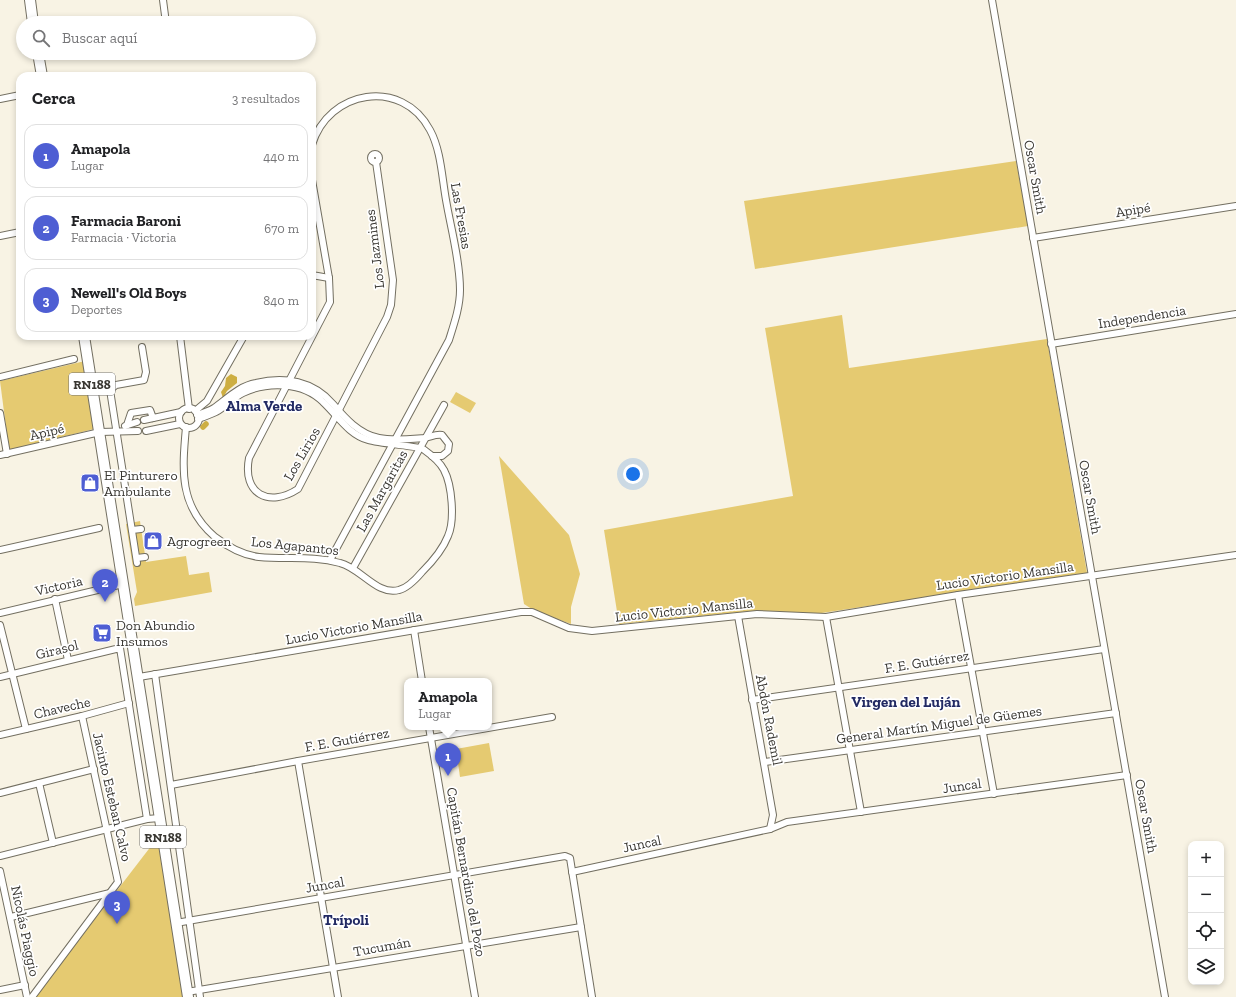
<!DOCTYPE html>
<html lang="es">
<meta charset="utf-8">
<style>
:root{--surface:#fff;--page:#f6f6f6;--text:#202124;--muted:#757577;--line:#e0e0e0;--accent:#4e5ed3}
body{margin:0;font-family:"Zilla Slab",serif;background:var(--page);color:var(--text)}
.controls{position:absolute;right:12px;bottom:12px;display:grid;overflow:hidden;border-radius:8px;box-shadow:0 2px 6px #0003}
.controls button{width:36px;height:36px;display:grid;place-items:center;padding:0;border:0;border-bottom:1px solid var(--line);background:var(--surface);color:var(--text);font:20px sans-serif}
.you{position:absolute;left:633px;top:474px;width:14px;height:14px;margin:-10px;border:3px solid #fff;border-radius:50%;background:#1a73e8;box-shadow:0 0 0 6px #1a73e833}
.badge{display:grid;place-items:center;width:26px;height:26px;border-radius:50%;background:var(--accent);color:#fff;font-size:13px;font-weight:700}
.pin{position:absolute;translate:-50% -33px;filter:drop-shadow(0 1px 2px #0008)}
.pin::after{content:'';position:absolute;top:21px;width:14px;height:12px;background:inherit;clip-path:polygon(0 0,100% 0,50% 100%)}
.popup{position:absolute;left:404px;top:678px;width:88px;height:52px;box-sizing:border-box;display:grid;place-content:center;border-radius:8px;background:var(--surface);filter:drop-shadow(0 1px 3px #0005);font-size:13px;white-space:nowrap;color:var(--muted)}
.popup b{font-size:15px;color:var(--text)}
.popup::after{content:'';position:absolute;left:50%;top:100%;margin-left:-8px;border:8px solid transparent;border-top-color:var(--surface)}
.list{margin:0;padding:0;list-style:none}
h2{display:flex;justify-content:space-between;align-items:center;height:52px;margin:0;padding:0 16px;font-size:17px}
h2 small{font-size:13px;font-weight:400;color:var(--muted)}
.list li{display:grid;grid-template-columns:26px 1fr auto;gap:12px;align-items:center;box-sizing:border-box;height:64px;margin:0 8px 8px;padding:0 8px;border:1px solid var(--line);border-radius:12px}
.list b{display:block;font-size:15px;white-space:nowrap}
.list p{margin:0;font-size:13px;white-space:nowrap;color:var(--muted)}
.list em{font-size:13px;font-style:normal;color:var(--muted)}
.icon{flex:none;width:22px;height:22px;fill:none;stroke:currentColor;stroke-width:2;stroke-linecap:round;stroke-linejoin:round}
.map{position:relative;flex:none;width:1236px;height:997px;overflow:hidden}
.search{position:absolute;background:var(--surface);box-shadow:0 2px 6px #0003;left:16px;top:16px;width:300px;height:44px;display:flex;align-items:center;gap:10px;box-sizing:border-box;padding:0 14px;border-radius:22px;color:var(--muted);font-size:15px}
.panel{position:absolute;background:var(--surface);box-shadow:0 2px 6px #0003;left:16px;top:72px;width:300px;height:268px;border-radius:12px}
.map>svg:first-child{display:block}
.green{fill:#e5ca71}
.water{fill:#cdae42}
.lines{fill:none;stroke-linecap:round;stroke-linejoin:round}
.canal{stroke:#cdae42;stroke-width:5.5}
.street-casing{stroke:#736f61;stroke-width:8}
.primary-casing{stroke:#736f61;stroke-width:12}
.street{stroke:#fff;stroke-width:6}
.primary{stroke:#fff;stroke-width:10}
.labels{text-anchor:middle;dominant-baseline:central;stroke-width:3.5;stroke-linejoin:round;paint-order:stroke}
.shield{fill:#fff;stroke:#747370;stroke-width:1}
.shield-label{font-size:13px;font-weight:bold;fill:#393732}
.street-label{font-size:14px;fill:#393732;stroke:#fff}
.poi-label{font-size:14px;fill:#393732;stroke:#fff;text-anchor:start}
.neighbourhood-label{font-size:15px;font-weight:bold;fill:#222a63;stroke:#fff}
</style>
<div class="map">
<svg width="1236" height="997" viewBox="0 0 1236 997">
<rect width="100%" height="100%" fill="#f8f3e4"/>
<g class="green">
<polygon points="1016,161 1028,226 755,269 744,201"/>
<polygon points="842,315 849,368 1047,339 1087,573 815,614 752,611 619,624 604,530 793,496 765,328"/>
<polygon points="85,361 94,429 9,450 0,381"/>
<polygon points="456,392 476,403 470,413 450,402"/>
<polygon points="499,456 569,535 580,574 571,607 571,624 535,611 524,604"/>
<polygon points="140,521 146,562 186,556 189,575 209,572 212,592 135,606 134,599 137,592 126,524"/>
<polygon points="489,743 494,771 460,777 456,749"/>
<polygon points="161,840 184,997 35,997 155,841"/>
</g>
<polygon class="water" points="231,374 237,377 237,383 227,391 223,398 221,392 225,386 226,378"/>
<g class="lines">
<polyline class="canal" points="203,427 206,424"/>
<defs>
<g id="street">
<polyline points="163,0 166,23"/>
<polyline points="992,0 1165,997"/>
<polyline points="0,99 20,95"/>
<path d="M 312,145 C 328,90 402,77 430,130 C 441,150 442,178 446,200 C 451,229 460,261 460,290 C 460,307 454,324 449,340 L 330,560"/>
<circle cx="375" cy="158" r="4"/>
<path d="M 312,180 L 329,278 L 330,302 L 249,458 C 242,494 269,508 298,489 L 387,317 L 391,305 L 393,280 L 376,162"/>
<polyline points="0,236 20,232"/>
<polyline points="1033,238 1236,206"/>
<polyline points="312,275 329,278"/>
<polyline points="180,336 189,409"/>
<polyline points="1051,344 1236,314"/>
<polyline points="0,377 74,359"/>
<circle cx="189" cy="418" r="10"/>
<polyline points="195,411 207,401 244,336"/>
<polyline points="0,413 7,454"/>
<path d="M 197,415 C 203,413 209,411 214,408 C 228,398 239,386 256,383 C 285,376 313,381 333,404 C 345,418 359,434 379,438 C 393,441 410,439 424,438 C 431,437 435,434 442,435 L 449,444 L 448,451 L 442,456 L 432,456"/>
<polyline points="144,420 181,412"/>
<polyline points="127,425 131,413 150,410 153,418"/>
<polyline points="125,426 137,422"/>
<path d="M 186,427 C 182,471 179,506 215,537 C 228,547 242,555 259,557 C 286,560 312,555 340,563 C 361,568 377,596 399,590 C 408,588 416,579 422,572 C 432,562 443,549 448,536 C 455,520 452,485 444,470 C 440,462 430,454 423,449 C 419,446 380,444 368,440 C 348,434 338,416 323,402 C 303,382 268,381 243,393 C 233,398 225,407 216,412 C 210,415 204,417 198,419"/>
<polyline points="146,431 180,424"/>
<polyline points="0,455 100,432 138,431"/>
<polyline points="132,530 141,529"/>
<polyline points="0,550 99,528"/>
<polyline points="137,558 145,557"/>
<polyline points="137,563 110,390 116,385 144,380 146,372 142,347"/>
<polyline points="353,568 444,405"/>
<polyline points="958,595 994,794"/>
<polyline points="55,599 68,660"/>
<polyline points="0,613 123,584"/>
<polyline points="738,616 773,815 770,829"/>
<polyline points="826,617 861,812"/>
<polyline points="0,625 26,729"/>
<polyline points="414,630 422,681"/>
<polyline points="155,674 200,997"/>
<polyline points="0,677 120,648 147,819"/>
<polyline points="139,677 521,612 532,612 569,628 592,631 757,614 826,617 958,595 1236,555"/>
<polyline points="752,700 1104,649"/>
<polyline points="429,727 475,997"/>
<polyline points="0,735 82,716 129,703"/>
<polyline points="298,761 338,997"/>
<polyline points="765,762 1116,713"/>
<polyline points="39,783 53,843"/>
<polyline points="171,785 298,761 552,717"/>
<polyline points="0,793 94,769"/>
<polyline points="0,856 147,819 160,818"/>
<polyline points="0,871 27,997"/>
<polyline points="572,872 770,829 787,822 1127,775"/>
<polyline points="11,917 110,893"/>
<polyline points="176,923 565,856 570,858 592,997"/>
<polyline points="0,990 25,985"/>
<polyline points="187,992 581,927"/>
<polyline points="32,997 118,882 82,716"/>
</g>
<g id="primary">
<polyline points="30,0 33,23"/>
<polyline points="38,53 42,76"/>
<polyline points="84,336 188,997"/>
</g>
</defs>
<use href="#street" class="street-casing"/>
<use href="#primary" class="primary-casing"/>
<use href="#street" class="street"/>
<use href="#primary" class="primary"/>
</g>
<defs>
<symbol id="shop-square" viewBox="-11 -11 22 22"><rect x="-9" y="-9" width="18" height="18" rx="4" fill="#4e5ed3" stroke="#fff"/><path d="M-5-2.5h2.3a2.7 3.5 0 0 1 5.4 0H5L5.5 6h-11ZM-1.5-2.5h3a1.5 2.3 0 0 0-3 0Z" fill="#fff"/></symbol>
<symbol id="supermarket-square" viewBox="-11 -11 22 22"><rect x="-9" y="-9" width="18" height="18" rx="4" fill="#4e5ed3" stroke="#fff"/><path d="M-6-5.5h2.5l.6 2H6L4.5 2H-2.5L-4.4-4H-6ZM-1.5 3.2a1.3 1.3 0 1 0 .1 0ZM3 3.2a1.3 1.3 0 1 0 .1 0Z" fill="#fff"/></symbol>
</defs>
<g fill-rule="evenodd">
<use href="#shop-square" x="79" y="472" width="22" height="22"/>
<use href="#shop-square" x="142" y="530" width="22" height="22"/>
<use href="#supermarket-square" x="91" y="622" width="22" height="22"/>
</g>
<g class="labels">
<g class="shield">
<rect x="69" y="373" width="46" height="22" rx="3"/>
<rect x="140" y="826" width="46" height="22" rx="3"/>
</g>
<g class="shield-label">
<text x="92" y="384">RN188</text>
<text x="163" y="837">RN188</text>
</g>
<g class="street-label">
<text transform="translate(1035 177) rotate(80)">Oscar Smith</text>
<text transform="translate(1133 210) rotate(-9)">Apipé</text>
<text transform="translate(461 216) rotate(80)">Las Fresias</text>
<text transform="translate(375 249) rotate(-97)">Los Jazmines</text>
<text transform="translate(1142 317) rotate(-9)">Independencia</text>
<text transform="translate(47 432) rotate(-13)">Apipé</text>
<text transform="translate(302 454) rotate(-60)">Los Lirios</text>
<text transform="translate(382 491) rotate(-61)">Las Margaritas</text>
<text transform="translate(1090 497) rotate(80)">Oscar Smith</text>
<text transform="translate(295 546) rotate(6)">Los Agapantos</text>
<text transform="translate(1005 576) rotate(-8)">Lucio Victorio Mansilla</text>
<text transform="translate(59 586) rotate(-13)">Victoria</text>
<text transform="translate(684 610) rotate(-6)">Lucio Victorio Mansilla</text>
<text transform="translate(354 628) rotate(-10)">Lucio Victorio Mansilla</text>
<text transform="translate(57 650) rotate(-14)">Girasol</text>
<text transform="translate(927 662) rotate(-9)">F. E. Gutiérrez</text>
<text transform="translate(62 708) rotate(-13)">Chaveche</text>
<text transform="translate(769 720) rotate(79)">Abdón Rademil</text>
<text transform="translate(939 725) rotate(-8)">General Martín Miguel de Güemes</text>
<text transform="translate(347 740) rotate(-10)">F. E. Gutiérrez</text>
<text transform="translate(962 786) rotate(-8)">Juncal</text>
<text transform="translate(112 797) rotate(77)">Jacinto Esteban Calvo</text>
<text transform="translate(1146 816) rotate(80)">Oscar Smith</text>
<text transform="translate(642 844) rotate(-12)">Juncal</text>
<text transform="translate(466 872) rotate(80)">Capitán Bernardino del Pozo</text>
<text transform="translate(325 885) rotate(-10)">Juncal</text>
<text transform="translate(25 931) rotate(78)">Nicolás Piaggio</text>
<text transform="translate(382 947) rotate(-10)">Tucumán</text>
</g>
<g class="poi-label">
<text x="104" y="475">El Pinturero<tspan x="104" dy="16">Ambulante</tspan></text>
<text x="167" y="541">Agrogreen</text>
<text x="116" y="625">Don Abundio<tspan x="116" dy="16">Insumos</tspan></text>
</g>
<g class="neighbourhood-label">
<text x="264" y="406">Alma Verde</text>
<text x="906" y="702">Virgen del Luján</text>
<text x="346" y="920">Trípoli</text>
</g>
</g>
</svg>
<div class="controls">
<button>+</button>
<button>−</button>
<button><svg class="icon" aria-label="locate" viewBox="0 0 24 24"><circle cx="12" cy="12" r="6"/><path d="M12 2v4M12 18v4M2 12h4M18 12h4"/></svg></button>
<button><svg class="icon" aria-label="layers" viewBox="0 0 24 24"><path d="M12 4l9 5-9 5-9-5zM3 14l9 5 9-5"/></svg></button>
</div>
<div class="you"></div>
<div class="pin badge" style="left:448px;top:776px">1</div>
<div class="popup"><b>Amapola</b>Lugar</div>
<div class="pin badge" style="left:105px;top:602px">2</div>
<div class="pin badge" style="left:117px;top:924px">3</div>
<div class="search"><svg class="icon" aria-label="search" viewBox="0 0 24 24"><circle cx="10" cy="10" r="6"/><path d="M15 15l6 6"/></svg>Buscar aquí</div>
<section class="panel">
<h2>Cerca<small>3 resultados</small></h2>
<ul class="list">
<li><span class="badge">1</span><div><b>Amapola</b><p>Lugar</p></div><em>440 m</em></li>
<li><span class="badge">2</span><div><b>Farmacia Baroni</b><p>Farmacia · Victoria</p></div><em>670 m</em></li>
<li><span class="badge">3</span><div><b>Newell's Old Boys</b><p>Deportes</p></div><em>840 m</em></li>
</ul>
</section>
</div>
